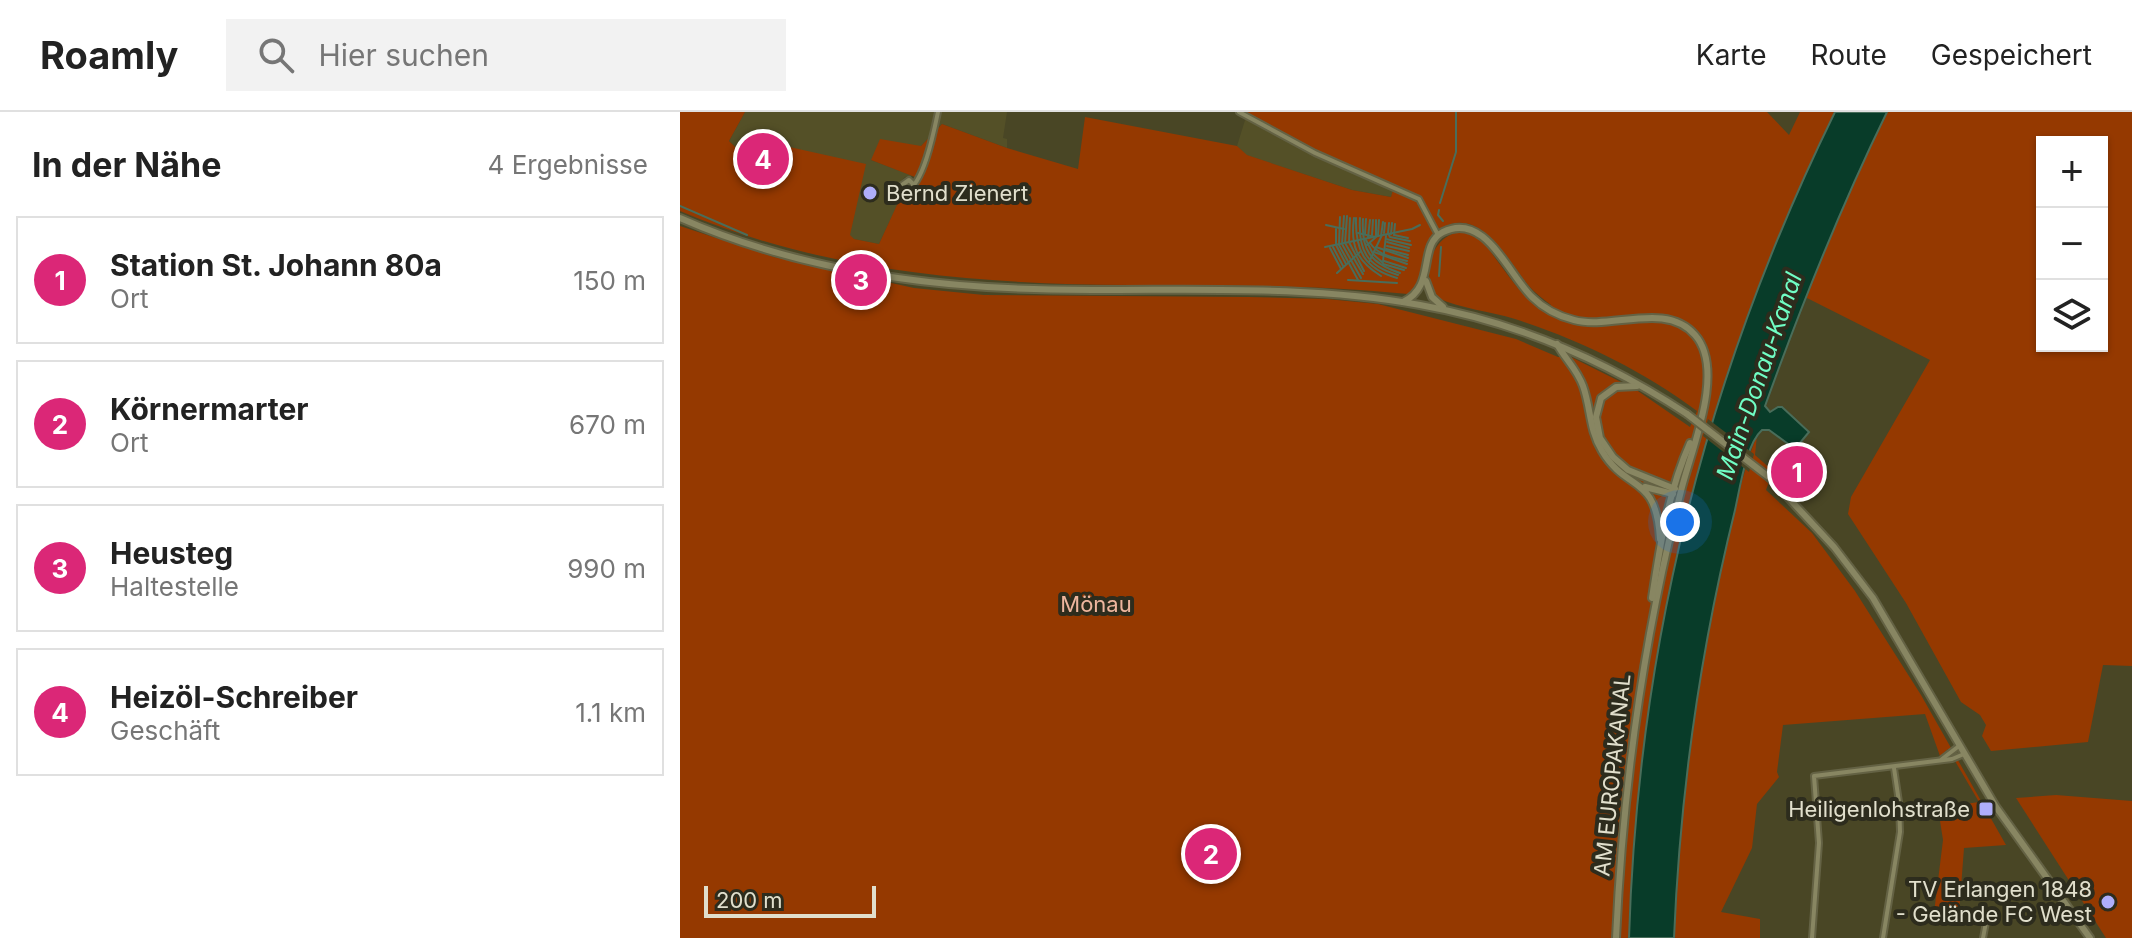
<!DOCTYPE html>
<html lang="de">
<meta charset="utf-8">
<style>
:root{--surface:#fff;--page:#f2f2f2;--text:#222;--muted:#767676;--line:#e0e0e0;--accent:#db2777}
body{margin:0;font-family:Inter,sans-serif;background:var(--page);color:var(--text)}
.controls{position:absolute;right:24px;top:24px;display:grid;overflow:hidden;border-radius:0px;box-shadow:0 2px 6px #0004}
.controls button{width:72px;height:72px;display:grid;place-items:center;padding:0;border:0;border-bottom:2px solid var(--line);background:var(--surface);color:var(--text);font:40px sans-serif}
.scale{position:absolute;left:24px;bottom:20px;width:172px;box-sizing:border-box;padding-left:8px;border:4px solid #e1dfcc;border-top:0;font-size:22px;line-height:28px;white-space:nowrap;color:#e1dfcc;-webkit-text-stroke:6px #2d2c1d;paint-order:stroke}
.you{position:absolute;left:1000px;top:410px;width:28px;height:28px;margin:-20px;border:6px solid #fff;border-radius:50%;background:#1a73e8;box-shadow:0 0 0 12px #1a73e833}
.badge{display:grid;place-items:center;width:52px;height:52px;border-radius:50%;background:var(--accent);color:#fff;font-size:26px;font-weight:700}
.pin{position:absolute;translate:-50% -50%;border:4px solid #fff;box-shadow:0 2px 8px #0006}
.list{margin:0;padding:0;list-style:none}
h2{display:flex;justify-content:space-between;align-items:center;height:104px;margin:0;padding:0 32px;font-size:34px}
h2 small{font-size:26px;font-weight:400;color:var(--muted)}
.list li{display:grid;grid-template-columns:52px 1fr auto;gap:24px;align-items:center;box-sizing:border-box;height:128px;margin:0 16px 16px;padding:0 16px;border:2px solid var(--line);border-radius:0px}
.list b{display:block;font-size:30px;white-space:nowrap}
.list p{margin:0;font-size:26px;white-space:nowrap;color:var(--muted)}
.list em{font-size:26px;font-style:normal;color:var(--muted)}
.icon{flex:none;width:44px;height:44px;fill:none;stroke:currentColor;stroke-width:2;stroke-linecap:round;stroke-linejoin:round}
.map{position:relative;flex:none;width:1452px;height:826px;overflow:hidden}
header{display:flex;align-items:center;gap:48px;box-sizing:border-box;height:112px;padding:0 40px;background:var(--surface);border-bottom:2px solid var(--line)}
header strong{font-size:38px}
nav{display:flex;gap:44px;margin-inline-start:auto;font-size:28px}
.search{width:560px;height:72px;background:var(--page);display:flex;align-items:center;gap:20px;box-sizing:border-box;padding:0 28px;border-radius:0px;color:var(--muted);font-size:30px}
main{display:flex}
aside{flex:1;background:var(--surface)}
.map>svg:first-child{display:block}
.built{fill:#545027}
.green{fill:#953900;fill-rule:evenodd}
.water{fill:#083c29;stroke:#496d5a;stroke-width:2}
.pier{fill:#494625}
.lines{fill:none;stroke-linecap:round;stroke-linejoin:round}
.stream{stroke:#496d5a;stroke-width:2}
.minor-casing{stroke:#646244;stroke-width:8}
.secondary-casing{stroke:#646244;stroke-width:10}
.minor{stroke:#888662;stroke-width:4}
.secondary{stroke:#888662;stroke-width:6}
.secondary-bridge-casing{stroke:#646244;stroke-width:10;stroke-linecap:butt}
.secondary-bridge{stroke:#888662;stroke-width:6}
.poi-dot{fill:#afaefa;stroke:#2d2c1d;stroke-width:3}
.labels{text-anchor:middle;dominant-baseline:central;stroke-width:8;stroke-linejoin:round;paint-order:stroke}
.poi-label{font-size:22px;fill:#e1dfcc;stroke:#2d2c1d;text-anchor:end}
.park-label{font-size:22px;fill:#eeb69e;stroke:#2d2c1d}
.street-label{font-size:22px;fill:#e1dfcc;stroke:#2d2c1d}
.water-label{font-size:24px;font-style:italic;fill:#70fdc4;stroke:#2d2c1d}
</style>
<header>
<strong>Roamly</strong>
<div class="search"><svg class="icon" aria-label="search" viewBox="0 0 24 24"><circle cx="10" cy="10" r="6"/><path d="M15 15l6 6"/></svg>Hier suchen</div>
<nav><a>Karte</a><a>Route</a><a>Gespeichert</a></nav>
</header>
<main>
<aside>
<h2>In der Nähe<small>4 Ergebnisse</small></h2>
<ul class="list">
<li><span class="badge">1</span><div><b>Station St. Johann 80a</b><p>Ort</p></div><em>150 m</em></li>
<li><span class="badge">2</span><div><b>Körnermarter</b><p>Ort</p></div><em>670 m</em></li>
<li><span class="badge">3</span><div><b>Heusteg</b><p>Haltestelle</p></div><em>990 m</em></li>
<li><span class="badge">4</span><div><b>Heizöl-Schreiber</b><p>Geschäft</p></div><em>1.1 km</em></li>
</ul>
</aside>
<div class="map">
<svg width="1452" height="826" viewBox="0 0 1452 826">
<rect width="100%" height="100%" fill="#494625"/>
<g class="built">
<polygon points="65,0 327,0 323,26 327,27 327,36 262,12 241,34 191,48 233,64 225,65 219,71 223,81 199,132 174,127 89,67 49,29"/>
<polygon points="566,5 649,51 714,78 711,85 672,78 566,43 557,34"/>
</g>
<g class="green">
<path d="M 0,0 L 65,0 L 49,29 L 88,67 L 105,34 L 186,52 L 170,123 L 174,127 L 199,132 L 222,82 L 232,82 L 240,67 L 191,48 L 200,27 L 241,34 L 262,12 L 327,36 L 398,57 L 405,5 L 557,34 L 567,43 L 672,78 L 711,85 L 713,78 L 649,51 L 556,0 L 1087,0 L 1109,23 L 1120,0 L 1155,0 C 1026,263 958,533 949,826 L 0,826 L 0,114 L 94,145 L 234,176 L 304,183 L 568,185 L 647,187 L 698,192 L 836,227 L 878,245 L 889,244 L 955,277 L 1010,315 L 1017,299 C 962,258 900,228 835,207 C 810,199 781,197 758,186 C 735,160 759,106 796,124 C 804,128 808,136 813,143 C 829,164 845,190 869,202 L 871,193 C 863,187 855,181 848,173 C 828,149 802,95 763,115 C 736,128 754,171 728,182 C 635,172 544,174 450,173 C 296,172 143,160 0,99 Z"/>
<path d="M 1207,0 L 1452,0 L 1452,554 L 1423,553 L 1408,630 L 1311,639 L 1302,624 L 1306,613 L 1300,603 L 1281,590 L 1226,491 L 1168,402 L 1171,385 L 1250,248 L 1125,185 L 1157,105 ZM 1362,30 L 1422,30 L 1422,234 L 1362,234 Z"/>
<path d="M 1077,323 L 1075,343 L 1093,359 L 1086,378 L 1132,421 L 1175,479 L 1241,583 L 1326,733 L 1284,736 L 1279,802 L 1254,801 L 1263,728 L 1258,696 L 1299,690 L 1268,637 L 1260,644 L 1245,602 L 1103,613 L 1097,660 L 1099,665 L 1077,692 L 1072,736 L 1041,800 L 1080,807 L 1080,826 L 994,826 C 1000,694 1015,562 1046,434 C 1055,397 1063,359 1077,323 Z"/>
<polygon points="1376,683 1452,689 1452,826 1426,826 1336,686"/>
</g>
<path class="water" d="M 1155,0 L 1207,0 C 1160,96 1121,194 1085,294 L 1090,300 L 1098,295 L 1102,295 L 1129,320 L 1115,337 L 1089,318 L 1082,318 C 1066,332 1060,376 1055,398 C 1020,539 1000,681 994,826 L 949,826 C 958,533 1026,263 1155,0 Z"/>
<polygon class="pier" points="1028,307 1074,342 1069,360 1023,324"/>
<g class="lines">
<g class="stream">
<polyline points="760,91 776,40 776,0"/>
<polyline points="0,94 67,123"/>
<polyline points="759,98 758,103 763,109"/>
<polyline points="664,104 662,132 681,166"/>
<polyline points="667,104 665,131 683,162"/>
<polyline points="660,105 659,133 678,168"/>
<polyline points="670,106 669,130 684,159"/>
<path d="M 674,106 C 670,134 677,149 701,164"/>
<path d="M 676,106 C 675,139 685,157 717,166"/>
<path d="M 680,106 C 678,139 687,154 718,163"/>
<path d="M 683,107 C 681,138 690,151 720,161"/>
<polyline points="715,112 714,123 728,126"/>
<polyline points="646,113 664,117"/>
<polyline points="656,117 656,133 666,152"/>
<polyline points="678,121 695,125"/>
<polyline points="704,121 705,111"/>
<polyline points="708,121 709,111"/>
<polyline points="685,122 686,107"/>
<polyline points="711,122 712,111"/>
<polyline points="692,123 693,108"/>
<polyline points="698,123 699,108"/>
<polyline points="709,123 710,125 730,129"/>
<polyline points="701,124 703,110"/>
<polyline points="688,125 690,108"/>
<polyline points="706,127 731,133"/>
<polyline points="686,128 693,142 703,151"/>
<polyline points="707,130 729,136"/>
<path d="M 690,131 C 699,144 713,145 727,149"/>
<polyline points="687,133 696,125 696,108"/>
<polyline points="707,134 729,139"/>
<polyline points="645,135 732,117 740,113"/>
<polyline points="653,135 663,154"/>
<polyline points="696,135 728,146"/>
<polyline points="650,136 661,157"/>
<polyline points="706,137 728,143"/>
<polyline points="694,140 727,152"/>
<polyline points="703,149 706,124"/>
<polyline points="704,149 726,156"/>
<polyline points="689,150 702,123"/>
<polyline points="703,152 724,158"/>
<polyline points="657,161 680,140"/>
<polyline points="759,164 761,135"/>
<polyline points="668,168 717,171"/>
</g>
<defs>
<g id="minor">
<polyline points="559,0 635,41 739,87 758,123"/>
<path d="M 234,73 L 229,68 L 222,73 L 227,79 C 244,71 254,19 258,0"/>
<polyline points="1262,647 1279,634"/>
<polyline points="1132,826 1139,731 1134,664 1272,647 1284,642"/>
<polyline points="1203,826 1220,720 1219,690 1214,656"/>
<polyline points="1303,826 1307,805"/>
</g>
<g id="secondary">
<path d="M 0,106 C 111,155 233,174 354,177 C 482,181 613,170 740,193 C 836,210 925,248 1007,302"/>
<polyline points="746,169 752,185 763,195"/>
<path d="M 723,190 C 757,174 737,133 763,120 C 805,99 828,162 852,185 C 863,196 878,204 894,208 C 931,218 986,189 1015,223 C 1046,258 1011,338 1001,379 C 963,528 943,672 936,826"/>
<path d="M 877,232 C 885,247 897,257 903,274 C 911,296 909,318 922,339 C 947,381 976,361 980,427"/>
<polyline points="957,274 936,275 921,286 916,305 920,326 933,345 948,358 995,377"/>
<polyline points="1090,366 1154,435 1193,486 1316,695 1410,826"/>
<polyline points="965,375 993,382"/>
<path d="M 972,486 C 980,433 988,380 1010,331"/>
</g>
</defs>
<use href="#minor" class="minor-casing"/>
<use href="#secondary" class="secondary-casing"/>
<use href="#minor" class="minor"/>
<use href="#secondary" class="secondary"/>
<defs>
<polyline id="secondary-bridge" points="1007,302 1090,366"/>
</defs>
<use href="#secondary-bridge" class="secondary-bridge-casing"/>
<use href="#secondary-bridge" class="secondary-bridge"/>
</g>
<g class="poi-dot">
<circle cx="190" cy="81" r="8"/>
<rect x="1298" y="689" width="16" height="16" rx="4"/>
<circle cx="1428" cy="790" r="8"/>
</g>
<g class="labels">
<g class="poi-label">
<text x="206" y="81" text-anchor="start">Bernd Zienert</text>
<text x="1290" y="697">Heiligenlohstraße</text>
<text x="1412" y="777">TV Erlangen 1848<tspan x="1412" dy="25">- Gelände FC West</tspan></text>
</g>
<g class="park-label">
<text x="416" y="492">Mönau</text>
</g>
<g class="street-label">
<text transform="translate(932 663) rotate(-84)">AM EUROPAKANAL</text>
</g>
<g class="water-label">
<text transform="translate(1079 264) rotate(-71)">Main-Donau-Kanal</text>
</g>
</g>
</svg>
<div class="controls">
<button>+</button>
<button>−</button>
<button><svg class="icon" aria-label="layers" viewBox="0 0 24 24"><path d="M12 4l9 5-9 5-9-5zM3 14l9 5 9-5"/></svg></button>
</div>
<div class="scale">200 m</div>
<div class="you"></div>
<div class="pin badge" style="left:1117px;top:360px">1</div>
<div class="pin badge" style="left:531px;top:742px">2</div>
<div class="pin badge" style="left:181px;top:168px">3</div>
<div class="pin badge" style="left:83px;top:47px">4</div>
</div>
</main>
